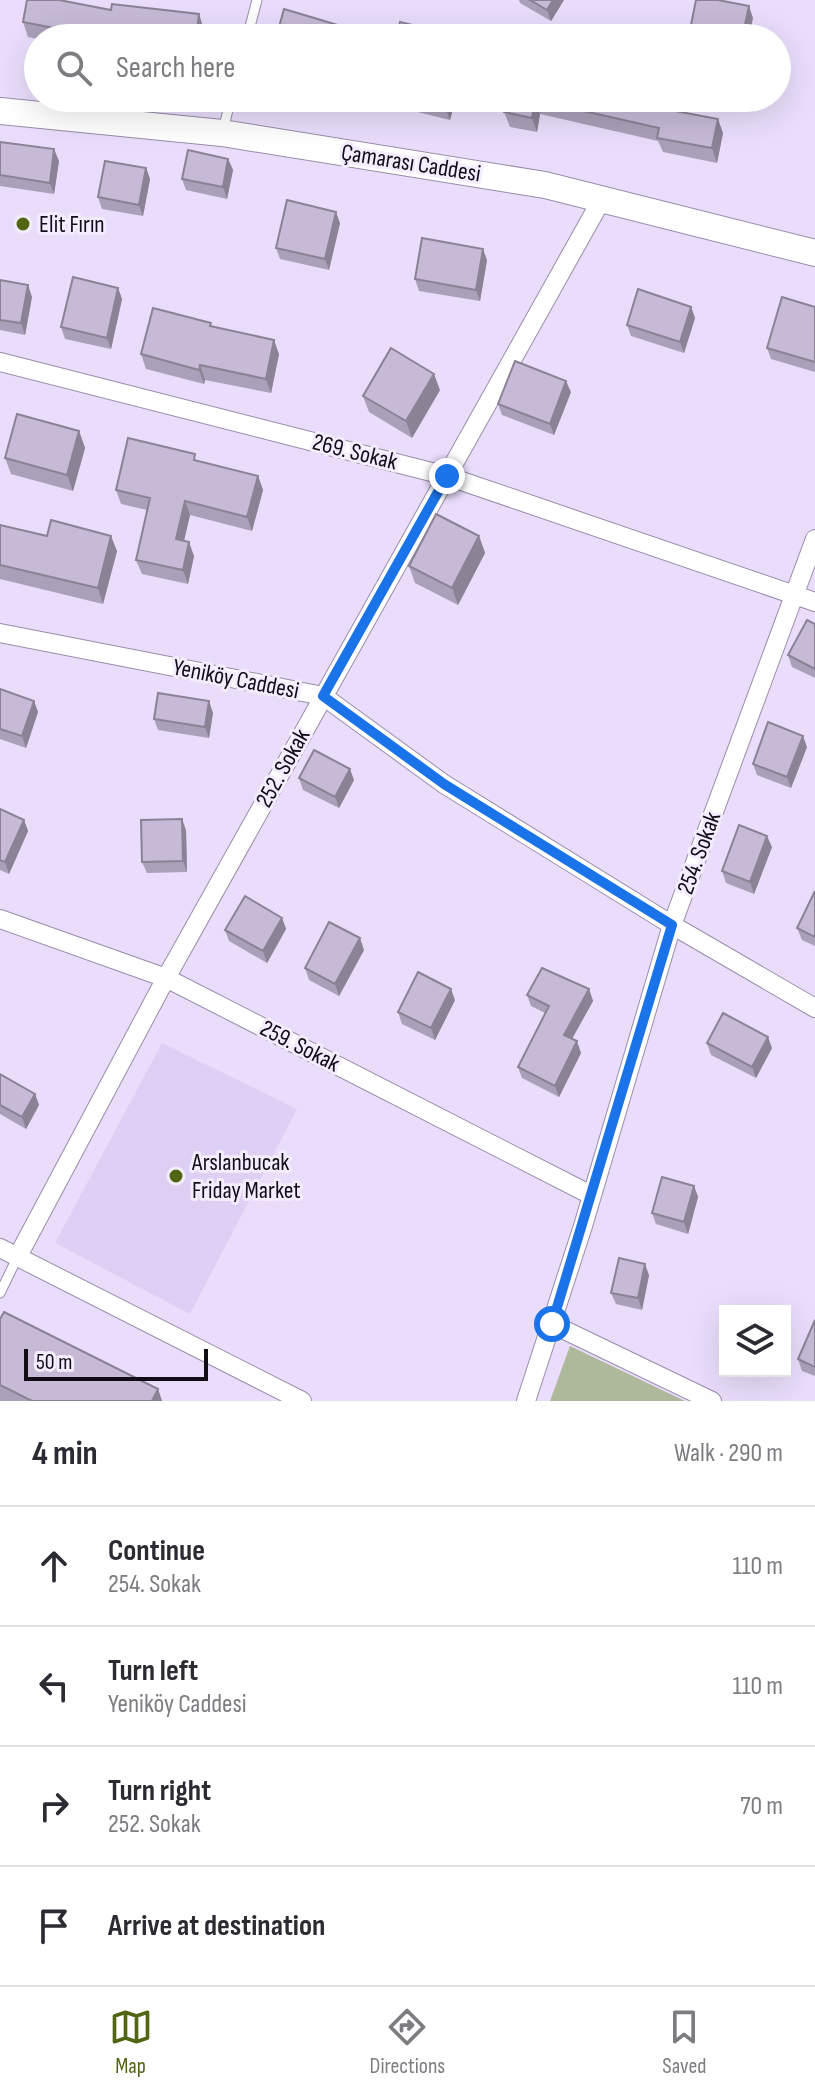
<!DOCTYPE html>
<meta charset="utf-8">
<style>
:root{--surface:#fff;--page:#f2f2f3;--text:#2b2b33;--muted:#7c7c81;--line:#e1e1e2;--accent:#516613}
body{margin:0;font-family:"Sofia Sans Condensed",sans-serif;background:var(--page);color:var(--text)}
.controls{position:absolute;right:24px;bottom:24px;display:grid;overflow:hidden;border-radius:0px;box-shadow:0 8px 32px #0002}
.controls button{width:72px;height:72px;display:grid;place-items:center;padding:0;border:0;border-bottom:2px solid var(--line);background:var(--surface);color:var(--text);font:40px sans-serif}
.scale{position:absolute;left:24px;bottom:20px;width:184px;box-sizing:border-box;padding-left:8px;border:4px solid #110d17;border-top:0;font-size:22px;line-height:28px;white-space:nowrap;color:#110d17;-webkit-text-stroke:6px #f4ecff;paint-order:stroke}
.stop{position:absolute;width:24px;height:24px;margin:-18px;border:6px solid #1a73e8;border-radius:50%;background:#fff}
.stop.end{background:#1a73e8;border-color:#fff;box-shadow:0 2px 8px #0008}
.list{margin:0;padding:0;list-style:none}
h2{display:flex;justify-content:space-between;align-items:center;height:104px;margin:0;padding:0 32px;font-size:34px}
h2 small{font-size:26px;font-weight:400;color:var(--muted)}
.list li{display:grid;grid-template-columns:52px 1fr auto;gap:24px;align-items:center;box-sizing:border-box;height:120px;padding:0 32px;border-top:2px solid var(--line)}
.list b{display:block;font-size:30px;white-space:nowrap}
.list p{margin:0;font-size:26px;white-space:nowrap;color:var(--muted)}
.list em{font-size:26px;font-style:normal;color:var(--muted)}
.icon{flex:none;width:44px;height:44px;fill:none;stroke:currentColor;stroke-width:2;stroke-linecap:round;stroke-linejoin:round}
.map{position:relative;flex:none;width:815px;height:1401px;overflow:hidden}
.search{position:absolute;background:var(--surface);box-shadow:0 8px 32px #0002;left:24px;right:24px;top:24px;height:88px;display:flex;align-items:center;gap:20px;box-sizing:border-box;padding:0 28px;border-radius:44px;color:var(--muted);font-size:30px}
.sheet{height:584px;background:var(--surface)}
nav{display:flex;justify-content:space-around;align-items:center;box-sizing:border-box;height:112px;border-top:2px solid var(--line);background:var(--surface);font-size:22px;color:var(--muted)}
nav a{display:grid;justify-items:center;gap:4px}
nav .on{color:var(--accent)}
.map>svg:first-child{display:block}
.built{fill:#decff4}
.green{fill:#aeb89b}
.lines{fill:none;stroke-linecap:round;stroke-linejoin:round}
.lane-casing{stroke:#988da9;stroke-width:11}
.street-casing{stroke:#988da9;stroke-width:20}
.secondary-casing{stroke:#988da9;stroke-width:28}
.lane{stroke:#fff;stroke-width:9}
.street{stroke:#fff;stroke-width:18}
.secondary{stroke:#fff;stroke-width:26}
.wall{fill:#aaa0b9}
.shaded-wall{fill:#8b8296}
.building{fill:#c6bad7;stroke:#8b8296;stroke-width:2}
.route{stroke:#1a73e8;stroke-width:10}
.poi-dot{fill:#516613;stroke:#f4ecff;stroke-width:3}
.labels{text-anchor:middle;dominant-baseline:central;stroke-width:6;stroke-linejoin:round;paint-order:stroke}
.street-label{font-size:24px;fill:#110d17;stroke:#f4ecff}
.poi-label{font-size:24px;fill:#110d17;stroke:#f4ecff;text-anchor:start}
</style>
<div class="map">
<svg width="815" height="1401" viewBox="0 0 815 1401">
<rect width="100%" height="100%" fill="#e9ddfb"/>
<polygon class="built" points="162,1043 297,1109 190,1314 55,1243"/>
<polygon class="green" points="570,1346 685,1401 550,1401"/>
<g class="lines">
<defs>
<g id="lane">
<polyline points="247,38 257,0"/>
<polyline points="223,130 231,98"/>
<polyline points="0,1293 18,1256"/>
</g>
<g id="street">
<polyline points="0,362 447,476 815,602"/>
<polyline points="0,633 323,696 444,784 672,925 815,1008"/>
<polyline points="0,919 166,978 591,1195"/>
<polyline points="0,1248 302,1401"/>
<polyline points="18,1256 166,978 602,199"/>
<polyline points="552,1324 712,1401"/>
<polyline points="526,1401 583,1226 672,925 815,539"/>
</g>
<polyline id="secondary" points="0,111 222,133 545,185 815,253"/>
</defs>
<use href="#lane" class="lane-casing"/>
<use href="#street" class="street-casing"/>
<use href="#secondary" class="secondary-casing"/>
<use href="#lane" class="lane"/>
<use href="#street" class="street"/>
<use href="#secondary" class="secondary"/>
</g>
<g class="wall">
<polygon points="519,0 564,0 551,21 520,3"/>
<polygon points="23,22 204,30 203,38 38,39 28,37"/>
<polygon points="387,98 456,98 450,120 389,105"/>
<polygon points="507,98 653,98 651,106 723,133 717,163 663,152 658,141 540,114 537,132 510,127 504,112"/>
<polygon points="0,142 59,161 54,194 0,186"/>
<polygon points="228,159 233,170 227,199 186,190 182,179"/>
<polygon points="146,168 150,179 143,216 102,209 98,197"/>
<polygon points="340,223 329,270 280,259 276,248"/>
<polygon points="487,260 480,301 419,291 415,279"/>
<polygon points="0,280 32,297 25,335 0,330"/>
<polygon points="118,288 122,299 111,349 65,339 61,327"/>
<polygon points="691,307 695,318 684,353 631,336 627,325"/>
<polygon points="815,307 815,372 771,359 767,348"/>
<polygon points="212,327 279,354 271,393 205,380 204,384 146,369 141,354"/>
<polygon points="440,390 412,438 369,412 363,396"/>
<polygon points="571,392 554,435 502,415 498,404"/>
<polygon points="79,431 85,448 73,491 11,474 5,458"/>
<polygon points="198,461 258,476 263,490 252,531 190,515 184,541 194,556 188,584 142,574 136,560 147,510 121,504 116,490"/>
<polygon points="0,525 117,551 103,604 0,579"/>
<polygon points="479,536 485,553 458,605 415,583 409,566"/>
<polygon points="815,624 815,678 792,667 788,655"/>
<polygon points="0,689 34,701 38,712 26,748 0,739"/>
<polygon points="213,713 209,738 158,730 154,719"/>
<polygon points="807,747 791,788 757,775 753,764"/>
<polygon points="299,778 354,780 339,808 303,790"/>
<polygon points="0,809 24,820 28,831 9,874 0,870"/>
<polygon points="186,830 187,872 147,873 142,862"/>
<polygon points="772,847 754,894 726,883 722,871"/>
<polygon points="815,891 815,946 802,940 797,928"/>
<polygon points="282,918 286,929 267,963 229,941 225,930"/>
<polygon points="364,950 339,996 309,980 305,968"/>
<polygon points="589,989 593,1001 572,1039 581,1053 559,1097 522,1078 518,1067 545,1013 531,1006 527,995"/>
<polygon points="455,1000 435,1040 402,1024 398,1012"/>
<polygon points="707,1043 772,1048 756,1078 711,1055"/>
<polygon points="0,1074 35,1094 39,1105 26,1129 0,1114"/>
<polygon points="694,1186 698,1197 688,1234 656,1224 652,1213"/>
<polygon points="649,1275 642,1310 616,1304 611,1293"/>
<polygon points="0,1319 158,1389 162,1401 0,1401"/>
<polygon points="815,1320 815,1376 802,1371 798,1359"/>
</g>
<g class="shaded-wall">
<polygon points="553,0 564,0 551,21 547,10"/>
<polygon points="749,6 753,18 749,38 742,38"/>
<polygon points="199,14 204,30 203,38 196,38"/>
<polygon points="445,98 456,98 450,120 444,104"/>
<polygon points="644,98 653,98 648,119 643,105"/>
<polygon points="535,100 540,114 537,132 532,118"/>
<polygon points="718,119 723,133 717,163 712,148"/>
<polygon points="54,149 59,161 54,194 50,183"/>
<polygon points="228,159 233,170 227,199 223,187"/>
<polygon points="146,168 150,179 143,216 139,205"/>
<polygon points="336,212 340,223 329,270 325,259"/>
<polygon points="483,249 487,260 480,301 476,290"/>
<polygon points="28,285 32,297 25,335 21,323"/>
<polygon points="118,288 122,299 111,349 107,338"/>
<polygon points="691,307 695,318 684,353 680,342"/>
<polygon points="274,340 279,354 271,393 266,379"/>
<polygon points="200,365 205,380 204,384 199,370"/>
<polygon points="434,374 440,390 412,438 406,421"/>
<polygon points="566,381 571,392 554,435 550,424"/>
<polygon points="79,431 85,448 73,491 67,475"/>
<polygon points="258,476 263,490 252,531 247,517"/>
<polygon points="185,501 190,515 181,553 176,539"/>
<polygon points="111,536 117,551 103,604 98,588"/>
<polygon points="479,536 485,553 458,605 452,588"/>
<polygon points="189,542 194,556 188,584 183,570"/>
<polygon points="34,701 38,712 26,748 22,736"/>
<polygon points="209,701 213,713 209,738 205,727"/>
<polygon points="803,736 807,747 791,788 787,777"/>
<polygon points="350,769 354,780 339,808 335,797"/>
<polygon points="182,819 186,830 187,872 183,861"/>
<polygon points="24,820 28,831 9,874 5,862"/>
<polygon points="767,836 772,847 754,894 750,882"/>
<polygon points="282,918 286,929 267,963 263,951"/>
<polygon points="360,938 364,950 339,996 335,984"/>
<polygon points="451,989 455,1000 435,1040 431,1028"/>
<polygon points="589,989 593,1001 568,1046 564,1035"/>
<polygon points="768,1037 772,1048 756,1078 752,1067"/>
<polygon points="577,1041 581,1053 559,1097 555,1086"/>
<polygon points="35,1094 39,1105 26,1129 22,1117"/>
<polygon points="694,1186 698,1197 688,1234 684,1222"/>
<polygon points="645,1264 649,1275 642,1310 638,1298"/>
<polygon points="158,1389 162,1401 152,1401"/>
</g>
<g class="building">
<polygon points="27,0 59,0 111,10 112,4 199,14 196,38 105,38 23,22"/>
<polygon points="530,0 553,0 547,10"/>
<polygon points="696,0 718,0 749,6 742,38 705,38 689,35"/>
<polygon points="284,9 361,32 359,38 276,38"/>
<polygon points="400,22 461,37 460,38 396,38"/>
<polygon points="420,98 445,98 444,104"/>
<polygon points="507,98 644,98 643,105 718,119 712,148 657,138 659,128 535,100 532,118 504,112"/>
<polygon points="0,142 54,149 50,183 0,175"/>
<polygon points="188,150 228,159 223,187 182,179"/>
<polygon points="105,161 146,168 139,205 98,197"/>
<polygon points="287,200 336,212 325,259 276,248"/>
<polygon points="422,238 483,249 476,290 415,279"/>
<polygon points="73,277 118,288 107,338 61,327"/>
<polygon points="0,280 28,285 21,323 0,320"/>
<polygon points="638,289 691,307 680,342 627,325"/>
<polygon points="782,297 815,307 815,362 767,348"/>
<polygon points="153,308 211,323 210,326 274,340 266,379 200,365 199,370 141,354"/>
<polygon points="391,348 434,374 406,421 363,396"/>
<polygon points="515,361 566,381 550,424 498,404"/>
<polygon points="17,414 79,431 67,475 5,458"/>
<polygon points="128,438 195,454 194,460 258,476 247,517 185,501 176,539 189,542 183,570 136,560 150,498 116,490"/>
<polygon points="436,514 479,536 452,588 409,566"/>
<polygon points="51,520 111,536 98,588 0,565 0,525 47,536"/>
<polygon points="807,620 815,624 815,669 788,655"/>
<polygon points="0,689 34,701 22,736 0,729"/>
<polygon points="158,693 209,701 205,727 154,719"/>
<polygon points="768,722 803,736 787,777 753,764"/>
<polygon points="314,750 350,769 335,797 299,778"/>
<polygon points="0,809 24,820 5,862 0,860"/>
<polygon points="182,819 183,861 142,862 141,820"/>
<polygon points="739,825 767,836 750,882 722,871"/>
<polygon points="815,891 815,937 797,928"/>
<polygon points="245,896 282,918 263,951 225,930"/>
<polygon points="329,922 360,938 335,984 305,968"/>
<polygon points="542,968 589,989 564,1035 577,1041 555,1086 518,1067 549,1006 527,995"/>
<polygon points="418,972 451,989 431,1028 398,1012"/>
<polygon points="723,1013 768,1037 752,1067 707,1043"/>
<polygon points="0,1074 35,1094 22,1117 0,1105"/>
<polygon points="662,1177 694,1186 684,1222 652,1213"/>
<polygon points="619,1258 645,1264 638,1298 611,1293"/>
<polygon points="4,1312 158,1389 152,1401 32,1401 0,1385 0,1319"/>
<polygon points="815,1320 815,1367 798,1359"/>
</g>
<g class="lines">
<polyline class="route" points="447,476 323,696 444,784 672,925 552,1324"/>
</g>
<g class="poi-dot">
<circle cx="23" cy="224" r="8"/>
<circle cx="176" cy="1176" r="8"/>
</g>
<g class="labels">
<g class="street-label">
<text transform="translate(411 163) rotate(9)">Çamarası Caddesi</text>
<text transform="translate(355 452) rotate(14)">269. Sokak</text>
<text transform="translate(236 679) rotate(11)">Yeniköy Caddesi</text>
<text transform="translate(283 768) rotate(-61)">252. Sokak</text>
<text transform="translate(699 853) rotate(-70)">254. Sokak</text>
<text transform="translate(300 1046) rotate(27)">259. Sokak</text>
</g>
<g class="poi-label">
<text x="39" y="224">Elit Fırın</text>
<text x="192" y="1162">Arslanbucak<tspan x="192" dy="28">Friday Market</tspan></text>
</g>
</g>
</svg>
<div class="controls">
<button><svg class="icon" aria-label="layers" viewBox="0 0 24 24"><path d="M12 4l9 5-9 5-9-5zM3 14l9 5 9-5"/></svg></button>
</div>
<div class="scale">50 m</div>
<div class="stop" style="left:552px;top:1324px"></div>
<div class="stop end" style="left:447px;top:476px"></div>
<div class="search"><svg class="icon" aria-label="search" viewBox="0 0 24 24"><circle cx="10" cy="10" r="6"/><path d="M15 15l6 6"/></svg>Search here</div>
</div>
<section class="sheet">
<h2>4 min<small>Walk · 290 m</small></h2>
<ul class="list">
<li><svg class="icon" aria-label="ahead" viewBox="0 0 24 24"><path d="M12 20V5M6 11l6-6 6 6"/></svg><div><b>Continue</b><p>254. Sokak</p></div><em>110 m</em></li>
<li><svg class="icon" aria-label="left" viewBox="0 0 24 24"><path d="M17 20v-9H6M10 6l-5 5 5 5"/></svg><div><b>Turn left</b><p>Yeniköy Caddesi</p></div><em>110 m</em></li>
<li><svg class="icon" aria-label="right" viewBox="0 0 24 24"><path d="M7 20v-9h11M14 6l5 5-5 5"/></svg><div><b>Turn right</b><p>252. Sokak</p></div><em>70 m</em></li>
<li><svg class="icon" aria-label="arrive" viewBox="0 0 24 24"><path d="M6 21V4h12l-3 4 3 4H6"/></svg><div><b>Arrive at destination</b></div></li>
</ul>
</section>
<nav>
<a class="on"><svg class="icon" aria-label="map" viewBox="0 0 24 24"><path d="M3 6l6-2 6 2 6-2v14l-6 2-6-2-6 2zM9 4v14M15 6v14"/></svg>Map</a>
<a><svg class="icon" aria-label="directions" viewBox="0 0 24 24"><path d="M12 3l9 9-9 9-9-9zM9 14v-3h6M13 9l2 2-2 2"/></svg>Directions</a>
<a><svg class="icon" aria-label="saved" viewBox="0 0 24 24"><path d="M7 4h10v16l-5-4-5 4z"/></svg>Saved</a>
</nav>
